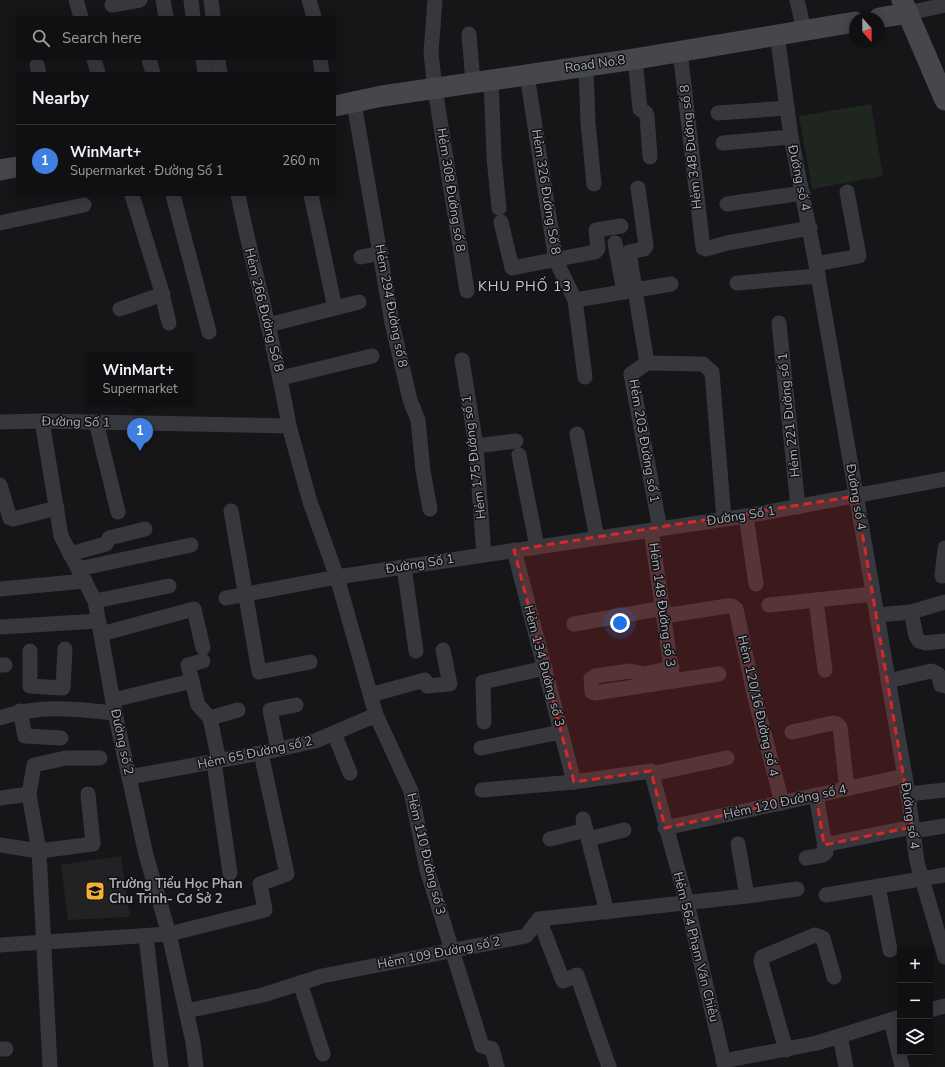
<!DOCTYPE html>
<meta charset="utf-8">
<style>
:root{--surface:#101012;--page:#1e1e20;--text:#f1f3f6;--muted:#9c9d9f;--line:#303032;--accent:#8c9099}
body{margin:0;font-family:"Nunito Sans",sans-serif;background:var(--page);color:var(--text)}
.controls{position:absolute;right:12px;bottom:12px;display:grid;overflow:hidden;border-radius:0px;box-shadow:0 2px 10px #0003}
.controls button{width:36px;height:36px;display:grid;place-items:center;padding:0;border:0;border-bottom:1px solid var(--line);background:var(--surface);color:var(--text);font:20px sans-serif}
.compass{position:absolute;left:849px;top:12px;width:36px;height:36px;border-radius:50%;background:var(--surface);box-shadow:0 2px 10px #0003;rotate:159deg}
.you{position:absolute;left:620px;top:623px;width:14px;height:14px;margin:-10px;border:3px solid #fff;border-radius:50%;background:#1a73e8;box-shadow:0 0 0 6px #1a73e833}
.badge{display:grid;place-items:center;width:26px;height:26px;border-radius:50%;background:var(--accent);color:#fff;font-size:13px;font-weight:700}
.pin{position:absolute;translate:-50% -33px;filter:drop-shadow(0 1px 2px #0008)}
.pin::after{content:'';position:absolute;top:21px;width:14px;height:12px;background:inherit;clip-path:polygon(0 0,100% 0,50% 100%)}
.popup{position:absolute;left:88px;top:353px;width:104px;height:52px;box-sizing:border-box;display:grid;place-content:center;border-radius:0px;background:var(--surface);filter:drop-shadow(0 1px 3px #0005);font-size:13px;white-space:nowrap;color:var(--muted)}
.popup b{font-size:15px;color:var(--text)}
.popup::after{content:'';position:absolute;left:50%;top:100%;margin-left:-8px;border:8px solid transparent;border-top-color:var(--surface)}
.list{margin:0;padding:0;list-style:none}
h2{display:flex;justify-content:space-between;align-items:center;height:52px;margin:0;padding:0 16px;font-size:17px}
h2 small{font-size:13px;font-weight:400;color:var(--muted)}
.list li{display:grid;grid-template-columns:26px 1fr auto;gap:12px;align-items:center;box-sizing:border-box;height:72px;padding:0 16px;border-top:1px solid var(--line)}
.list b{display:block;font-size:15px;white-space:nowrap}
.list p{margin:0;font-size:13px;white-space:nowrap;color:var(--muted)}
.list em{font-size:13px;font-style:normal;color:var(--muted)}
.icon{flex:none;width:22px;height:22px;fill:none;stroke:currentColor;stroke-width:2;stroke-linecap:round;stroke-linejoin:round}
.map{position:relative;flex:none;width:945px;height:1067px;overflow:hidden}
.search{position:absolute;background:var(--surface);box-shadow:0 2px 10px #0003;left:16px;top:16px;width:320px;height:44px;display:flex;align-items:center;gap:10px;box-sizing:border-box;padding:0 14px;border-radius:0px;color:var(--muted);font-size:15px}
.panel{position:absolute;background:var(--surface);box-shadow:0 2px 10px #0003;left:16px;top:72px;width:320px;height:124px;border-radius:0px}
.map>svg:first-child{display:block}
.built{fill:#222225}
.green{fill:#1e261f}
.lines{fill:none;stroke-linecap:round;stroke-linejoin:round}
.street{stroke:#37383d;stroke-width:15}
.secondary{stroke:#45474d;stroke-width:21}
.marked{fill:#d62828;fill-opacity:0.2;stroke:#d62828;stroke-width:3;stroke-dasharray:8 5;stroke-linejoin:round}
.labels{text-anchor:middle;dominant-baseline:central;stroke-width:3;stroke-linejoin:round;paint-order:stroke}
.street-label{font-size:13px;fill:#a8adb8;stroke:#111113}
.poi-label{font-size:13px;font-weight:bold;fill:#a8adb8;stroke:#111113;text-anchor:start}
.neighbourhood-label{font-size:14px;letter-spacing:1px;fill:#c9ccd4;stroke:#111113}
</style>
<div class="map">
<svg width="945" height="1067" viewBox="0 0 945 1067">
<rect width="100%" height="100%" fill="#161618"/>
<polygon class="built" points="121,856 130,917 68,920 61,865"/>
<polygon class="green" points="871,104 883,176 812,189 799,116"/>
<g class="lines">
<g class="street">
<polyline points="76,0 81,17"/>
<polyline points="163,0 166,17"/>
<polyline points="191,0 193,17"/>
<polyline points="211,0 213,17"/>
<polyline points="309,0 314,17"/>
<polyline points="435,0 431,53 435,89 467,291"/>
<polyline points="797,0 804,30"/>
<polyline points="112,5 140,0"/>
<polyline points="908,13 945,5"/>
<polyline points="469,34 473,82"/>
<polyline points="777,34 791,137 816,264 908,794 917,862 945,957"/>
<polyline points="680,51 703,248 706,249 727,243 810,228"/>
<polyline points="94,59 98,73"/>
<polyline points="149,59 153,73"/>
<polyline points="203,59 205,73"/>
<polyline points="218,59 220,73"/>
<polyline points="320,59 322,73"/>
<polyline points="635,59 640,109 646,113 647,116 650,157"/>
<polyline points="37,65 39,73"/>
<polyline points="586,66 588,123 594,184"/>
<polyline points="527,75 556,261 575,300 585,377"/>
<polyline points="491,79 494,157 499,208"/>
<polyline points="354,103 392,323 410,400 418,420 423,471 430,509"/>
<polyline points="718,113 787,108"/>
<polyline points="723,143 791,137"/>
<polyline points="132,195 161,289 169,323"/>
<polyline points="173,195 209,332"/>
<path d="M 238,195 C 254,272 276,348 289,426"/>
<polyline points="311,195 335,308"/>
<polyline points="727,204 803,193"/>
<polyline points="501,222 512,268 595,252 598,249 596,230 621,226"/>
<polyline points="0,223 84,205"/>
<polyline points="615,243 624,292"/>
<polyline points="361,257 381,253"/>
<polyline points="816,264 859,256 847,192"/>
<polyline points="737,283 818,276"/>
<polyline points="575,300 635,290 629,252 644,249 646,246 638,188"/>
<polyline points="120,309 163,294"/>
<polyline points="779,323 798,507"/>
<polyline points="268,325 359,302"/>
<polyline points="462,360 476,446 484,555"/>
<polyline points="647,363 703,364 712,372 724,519"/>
<polyline points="281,378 372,356"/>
<polyline points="42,421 61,536 95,601 115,713 146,855 169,934 193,1042 196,1067"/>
<polyline points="0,422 42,421 289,426 310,502 337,577 746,516 945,479"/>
<polyline points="96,422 118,512"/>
<polyline points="577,434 597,538"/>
<polyline points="476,446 516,441"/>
<polyline points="519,455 537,547"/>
<polyline points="0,485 10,518 13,519 57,508"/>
<polyline points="231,511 259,672 310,662"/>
<polyline points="746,516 756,584"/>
<polyline points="660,529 631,374 647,363 635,290 671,284"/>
<polyline points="651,530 673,681 719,674"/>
<polyline points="514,550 574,782"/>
<polyline points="70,554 106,544 109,538 145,529"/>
<polyline points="404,567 416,651"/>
<polyline points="78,569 191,545"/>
<polyline points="942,576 945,548"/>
<polyline points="0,589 85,581"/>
<polyline points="226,598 337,577 376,715 411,791 427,870 482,1046 492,1049 497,1067"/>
<polyline points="95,601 169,586"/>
<polyline points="816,601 825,670"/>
<polyline points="769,605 873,594"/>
<polyline points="911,612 916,636 919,641 925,643 945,641"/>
<polyline points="877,615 911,612 945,602"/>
<polyline points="664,616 727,606 732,606 736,609 754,694 782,803"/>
<polyline points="574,624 663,608"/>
<polyline points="0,627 98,621"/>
<polyline points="101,634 194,609 203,648"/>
<polyline points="30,651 30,686 63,688 65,649"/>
<polyline points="0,665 5,665"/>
<polyline points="672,668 644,674 630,671 595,676 591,679 592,692 595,693 673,681"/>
<polyline points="192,681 188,665 203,661"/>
<polyline points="888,681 931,671 938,674 941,685 945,686"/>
<polyline points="370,695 425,680 427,686 450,684 443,650"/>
<polyline points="113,700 192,681 198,705 210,718"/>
<polyline points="20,711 25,736 61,738"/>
<path d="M 0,718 C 39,704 75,709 115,713"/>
<polyline points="484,722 483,682 545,668"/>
<polyline points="792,732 833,723 837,724 840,727 847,789"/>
<polyline points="334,733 350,773"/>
<polyline points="481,748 561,732"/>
<polyline points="278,749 270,710 296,705"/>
<polyline points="219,761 210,718 238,710"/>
<polyline points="214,762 230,873"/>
<polyline points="651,774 727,758"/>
<polyline points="129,777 261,753 315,741 376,715"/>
<polyline points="482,790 574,782 651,771 687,903 725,1067"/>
<polyline points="908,794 945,790"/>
<polyline points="0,798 29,794"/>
<polyline points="583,819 607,912"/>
<polyline points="665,828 905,776"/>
<polyline points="913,831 945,826"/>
<polyline points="550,839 586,830"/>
<polyline points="588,839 624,830"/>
<polyline points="738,844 747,896"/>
<polyline points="0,845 39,851 93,844 88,794"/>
<polyline points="824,845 912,827"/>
<polyline points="806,858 823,855 826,852 816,795"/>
<polyline points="878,886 890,950"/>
<polyline points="826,895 945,875"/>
<polyline points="539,919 563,981 577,975 609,1067"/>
<polyline points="146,936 161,1067"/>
<polyline points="0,945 169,934 265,910 260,884 287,874 261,753"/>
<polyline points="300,983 323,1054"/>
<polyline points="930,1010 945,1006"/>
<polyline points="186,1011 263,995 322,976 526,936 539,919 747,896 797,889"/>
<polyline points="891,1020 902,1067"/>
<polyline points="840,1036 846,1067"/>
<polyline points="0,1049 6,1049"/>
<polyline points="786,1050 761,962 762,957 815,935 823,938 834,977"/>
<polyline points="723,1061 817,1043 900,1017"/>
<polyline points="50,1067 39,851 29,794 34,765 66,758 100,758"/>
</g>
<g class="secondary">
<polyline points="902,0 945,100"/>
<polyline points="879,18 908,13"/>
<polyline points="335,106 382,96 635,59 855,22"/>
<polyline points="0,170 17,167"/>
</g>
</g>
<path class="marked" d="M 856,496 L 912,827 L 824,845 L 816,795 L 665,828 L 651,771 L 574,782 L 514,550 Z"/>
<defs>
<symbol id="school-square" viewBox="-11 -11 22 22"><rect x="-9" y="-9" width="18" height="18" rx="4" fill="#f2b134" stroke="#111113"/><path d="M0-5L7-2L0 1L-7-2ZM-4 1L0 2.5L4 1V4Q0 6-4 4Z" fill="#111"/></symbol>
</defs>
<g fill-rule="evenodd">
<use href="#school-square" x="84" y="880" width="22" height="22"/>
</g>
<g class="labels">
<g class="street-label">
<text transform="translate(595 64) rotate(-8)">Road No.8</text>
<text transform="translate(691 147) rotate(-96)">Hẻm 348 Đường số 8</text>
<text transform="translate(799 178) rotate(78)">Đường số 4</text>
<text transform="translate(451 190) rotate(81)">Hẻm 308 Đường số 8</text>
<text transform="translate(546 192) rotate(81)">Hẻm 326 Đường Số 8</text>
<text transform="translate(391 306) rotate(79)">Hẻm 294 Đường số 8</text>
<text transform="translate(264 310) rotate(76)">Hẻm 266 Đường Số 8</text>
<text transform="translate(789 415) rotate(-96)">Hẻm 221 Đường số 1</text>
<text transform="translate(76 422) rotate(1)">Đường Số 1</text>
<text transform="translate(644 441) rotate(80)">Hẻm 203 Đường số 1</text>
<text transform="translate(474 457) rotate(-97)">Hẻm 175 Đường số 1</text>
<text transform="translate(856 497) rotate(80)">Đường số 4</text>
<text transform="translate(741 516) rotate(-9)">Đường Số 1</text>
<text transform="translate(420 564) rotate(-9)">Đường Số 1</text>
<text transform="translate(662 605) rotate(82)">Hẻm 148 Đường số 3</text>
<text transform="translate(544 666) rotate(75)">Hẻm 134 Đường số 3</text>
<text transform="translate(758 706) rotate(77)">Hẻm 120/16 Đường số 4</text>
<text transform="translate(122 742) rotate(78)">Đường số 2</text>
<text transform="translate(255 753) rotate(-12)">Hẻm 65 Đường số 2</text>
<text transform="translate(785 802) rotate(-12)">Hẻm 120 Đường số 4</text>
<text transform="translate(910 816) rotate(82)">Đường số 4</text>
<text transform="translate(426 854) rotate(76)">Hẻm 110 Đường số 3</text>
<text transform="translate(696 947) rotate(76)">Hẻm 564 Phạm Văn Chiêu</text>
<text transform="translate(439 953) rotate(-11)">Hẻm 109 Đường số 2</text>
</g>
<g class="poi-label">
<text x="109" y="884">Trường Tiểu Học Phan<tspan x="109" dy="15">Chu Trinh- Cơ Sở 2</tspan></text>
</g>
<g class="neighbourhood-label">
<text x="525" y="286">KHU PHỐ 13</text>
</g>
</g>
</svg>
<div class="controls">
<button>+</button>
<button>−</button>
<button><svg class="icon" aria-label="layers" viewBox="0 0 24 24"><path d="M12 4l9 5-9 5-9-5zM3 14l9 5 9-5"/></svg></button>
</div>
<svg class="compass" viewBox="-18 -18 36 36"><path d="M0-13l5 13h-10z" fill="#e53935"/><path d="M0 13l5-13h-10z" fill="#9c9d9f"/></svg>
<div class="you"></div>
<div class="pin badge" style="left:140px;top:451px;background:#3f7fe0">1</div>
<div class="popup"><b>WinMart+</b>Supermarket</div>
<div class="search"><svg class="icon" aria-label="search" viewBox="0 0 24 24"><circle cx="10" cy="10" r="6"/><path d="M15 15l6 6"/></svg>Search here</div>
<section class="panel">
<h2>Nearby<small></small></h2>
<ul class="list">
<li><span class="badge" style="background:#3f7fe0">1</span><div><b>WinMart+</b><p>Supermarket · Đường Số 1</p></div><em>260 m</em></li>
</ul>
</section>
</div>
